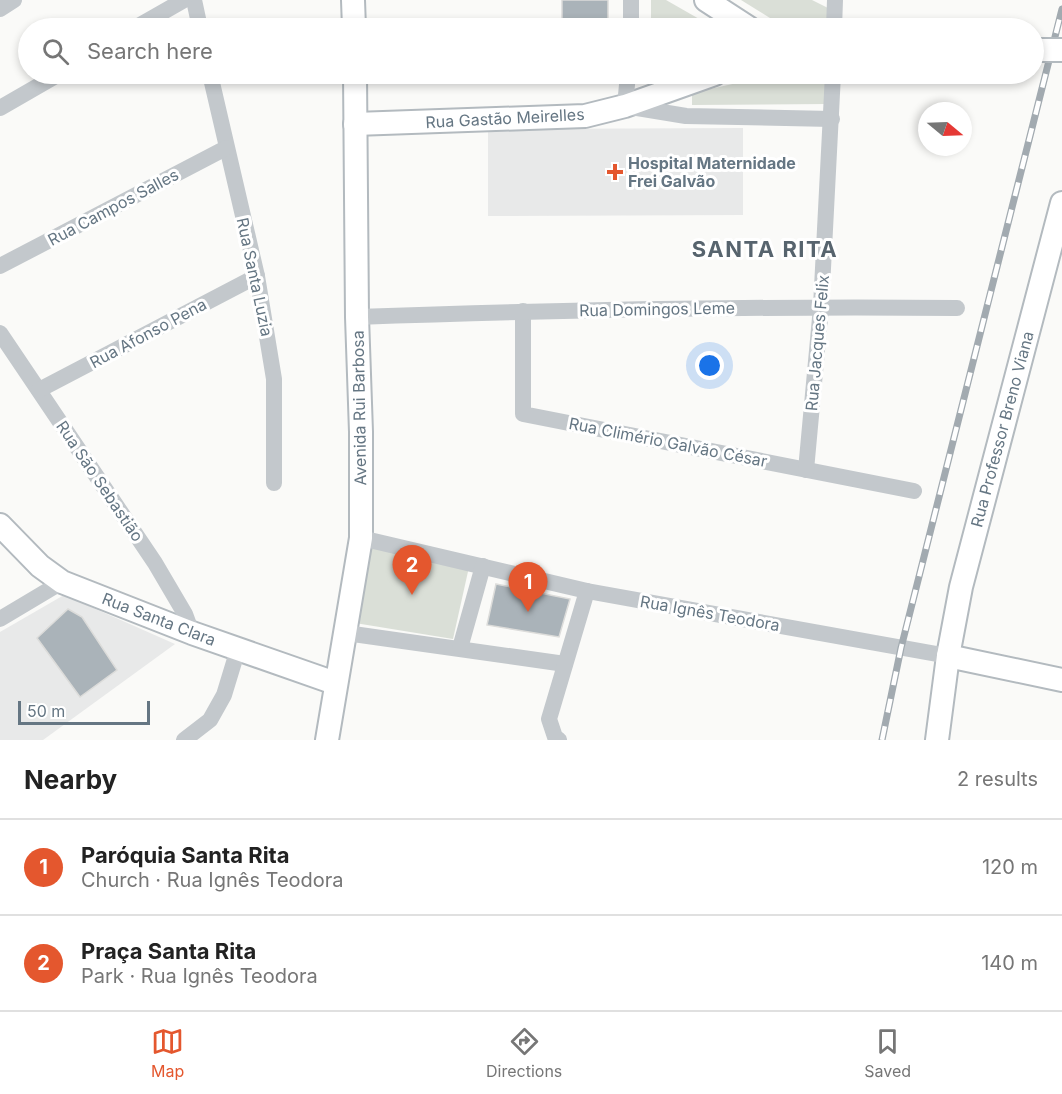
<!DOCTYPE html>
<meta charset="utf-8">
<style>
:root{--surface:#fff;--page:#f6f6f6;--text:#222;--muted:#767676;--line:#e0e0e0;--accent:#e4572e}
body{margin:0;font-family:Inter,sans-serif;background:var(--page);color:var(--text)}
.compass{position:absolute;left:918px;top:102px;width:54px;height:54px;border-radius:50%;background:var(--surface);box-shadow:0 3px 9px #0003;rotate:109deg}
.scale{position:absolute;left:18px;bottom:15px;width:132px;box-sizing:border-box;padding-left:6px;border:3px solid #657683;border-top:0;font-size:16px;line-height:21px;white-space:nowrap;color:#657683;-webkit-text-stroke:4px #fff;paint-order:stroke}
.you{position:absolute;left:710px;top:366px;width:21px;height:21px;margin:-15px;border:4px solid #fff;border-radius:50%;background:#1a73e8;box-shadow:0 0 0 9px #1a73e833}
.badge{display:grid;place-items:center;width:39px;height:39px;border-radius:50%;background:var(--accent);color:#fff;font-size:20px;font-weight:700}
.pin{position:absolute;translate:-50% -50px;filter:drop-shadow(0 2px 3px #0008)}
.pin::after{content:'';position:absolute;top:32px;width:21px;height:18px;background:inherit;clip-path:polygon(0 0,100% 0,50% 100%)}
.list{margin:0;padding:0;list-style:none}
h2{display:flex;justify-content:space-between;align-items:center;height:78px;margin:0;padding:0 24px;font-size:26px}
h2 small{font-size:20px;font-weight:400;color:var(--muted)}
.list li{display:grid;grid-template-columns:39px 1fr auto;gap:18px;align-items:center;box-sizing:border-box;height:96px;padding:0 24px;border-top:2px solid var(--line)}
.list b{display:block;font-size:22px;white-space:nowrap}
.list p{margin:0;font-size:20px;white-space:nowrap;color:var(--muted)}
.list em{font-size:20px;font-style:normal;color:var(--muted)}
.icon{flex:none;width:33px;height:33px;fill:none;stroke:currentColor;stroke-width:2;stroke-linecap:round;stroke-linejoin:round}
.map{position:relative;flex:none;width:1062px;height:740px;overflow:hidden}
.search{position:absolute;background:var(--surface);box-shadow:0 3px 9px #0003;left:18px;right:18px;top:18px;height:66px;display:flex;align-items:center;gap:15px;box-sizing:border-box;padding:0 21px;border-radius:33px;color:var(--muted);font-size:22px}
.sheet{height:270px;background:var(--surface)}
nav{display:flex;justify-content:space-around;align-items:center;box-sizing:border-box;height:84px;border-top:2px solid var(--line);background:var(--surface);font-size:16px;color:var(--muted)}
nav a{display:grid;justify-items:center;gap:3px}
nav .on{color:var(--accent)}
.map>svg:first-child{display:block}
.built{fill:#e8e9e9}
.green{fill:#dadfd7}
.building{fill:#aab3b9;stroke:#dcdcda;stroke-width:1.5}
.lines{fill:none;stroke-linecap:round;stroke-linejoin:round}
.secondary-casing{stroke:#b3babf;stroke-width:26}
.street{stroke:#c3c8cc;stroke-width:16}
.secondary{stroke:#fff;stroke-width:22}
.rail-casing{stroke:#a2aab0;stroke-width:7}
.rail{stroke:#fff;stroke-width:4.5;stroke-dasharray:14;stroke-linecap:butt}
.secondary-bridge-casing{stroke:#b3babf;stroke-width:26;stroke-linecap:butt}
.secondary-bridge{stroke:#fff;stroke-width:22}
.poi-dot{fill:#e4572e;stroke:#fff;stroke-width:2}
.labels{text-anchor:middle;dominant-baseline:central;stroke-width:6;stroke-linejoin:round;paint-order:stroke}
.street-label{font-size:16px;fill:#657683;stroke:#fff}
.poi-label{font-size:16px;font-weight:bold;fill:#657683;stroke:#fff;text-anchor:start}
.district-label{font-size:22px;font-weight:bold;letter-spacing:1.5px;fill:#57646e;stroke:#fff}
</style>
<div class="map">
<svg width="1062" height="740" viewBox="0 0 1062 740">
<rect width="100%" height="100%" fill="#fafaf8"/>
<g class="built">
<polygon points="743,128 743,215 488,216 488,129"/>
<polygon points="64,595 175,644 43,740 0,740 0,632"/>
</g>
<g class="green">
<polygon points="651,0 666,0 715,28 651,28"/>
<polygon points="741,0 812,0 828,8 829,28 786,28"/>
<polygon points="777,74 829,74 828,104 692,105 692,93"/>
<polygon points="372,547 469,567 453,639 355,623"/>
</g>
<g class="building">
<rect x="562" y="0" width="46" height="28"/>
<polygon points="496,584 570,599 559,637 487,625"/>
<polygon points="68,609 82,617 117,670 80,697 37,638"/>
</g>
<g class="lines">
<defs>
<g id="secondary">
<polyline points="353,0 354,28"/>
<polyline points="706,0 749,28"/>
<polyline points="355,124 585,116 625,106 715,74"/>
<polyline points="0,525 40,566 62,582 192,633 335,683"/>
<polyline points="948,656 1062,680"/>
<polyline points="327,740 361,538 361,432 357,317 355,74"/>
<polyline points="937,740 948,656 961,587 1062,203"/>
</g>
</defs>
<use href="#secondary" class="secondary-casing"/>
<g class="street">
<polyline points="194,0 200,28"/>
<polyline points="0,9 14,0"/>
<polyline points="135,28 184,0"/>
<polyline points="631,28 631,0"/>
<polyline points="834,28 835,0"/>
<polyline points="210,74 257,276 274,379 274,483"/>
<polyline points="628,74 625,106 686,116 832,119"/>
<polyline points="0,108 59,74"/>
<polyline points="0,266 226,148"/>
<polyline points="523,311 523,414 914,491"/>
<path d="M 357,317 C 557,310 757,306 957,308"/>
<polyline points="0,333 155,563 185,614 192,633"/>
<polyline points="39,390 257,276"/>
<polyline points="806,470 821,307 833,74"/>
<polyline points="361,538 587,591 948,656"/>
<polyline points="0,619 62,582"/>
<polyline points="346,633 565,664"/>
<polyline points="460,648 483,566"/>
<polyline points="184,740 210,720 224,695 238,649"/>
<polyline points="559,740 555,737 549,719 587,591"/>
</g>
<use href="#secondary" class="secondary"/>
<defs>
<polyline id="rail" points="882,740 901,648 1062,9"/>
</defs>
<use href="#rail" class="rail-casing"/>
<use href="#rail" class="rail"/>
<defs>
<polyline id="secondary-bridge" points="1034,50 1062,50"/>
</defs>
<use href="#secondary-bridge" class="secondary-bridge-casing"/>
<use href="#secondary-bridge" class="secondary-bridge"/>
</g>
<path class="poi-dot" d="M612 163h6v6h6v6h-6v6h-6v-6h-6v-6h6z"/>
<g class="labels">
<g class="street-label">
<text transform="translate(505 118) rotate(-3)">Rua Gastão Meirelles</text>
<text transform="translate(113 207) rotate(-28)">Rua Campos Salles</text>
<text transform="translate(255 277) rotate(78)">Rua Santa Luzia</text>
<text transform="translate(657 309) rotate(-1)">Rua Domingos Leme</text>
<text transform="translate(148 333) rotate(-28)">Rua Afonso Pena</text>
<text transform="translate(817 343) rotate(-85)">Rua Jacques Felix</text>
<text transform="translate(359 408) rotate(-91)">Avenida Rui Barbosa</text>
<text transform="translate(1002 429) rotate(-75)">Rua Professor Breno Viana</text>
<text transform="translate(668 442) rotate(11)">Rua Climério Galvão César</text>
<text transform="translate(100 481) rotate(56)">Rua São Sebastião</text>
<text transform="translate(710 613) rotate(10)">Rua Ignês Teodora</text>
<text transform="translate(159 619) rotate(21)">Rua Santa Clara</text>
</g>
<g class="poi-label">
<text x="628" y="163">Hospital Maternidade<tspan x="628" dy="18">Frei Galvão</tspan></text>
</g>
<g class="district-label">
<text x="765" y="249">SANTA RITA</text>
</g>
</g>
</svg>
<svg class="compass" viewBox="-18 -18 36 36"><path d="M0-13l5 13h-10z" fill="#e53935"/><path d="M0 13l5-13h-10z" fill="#767676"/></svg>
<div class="scale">50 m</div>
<div class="you"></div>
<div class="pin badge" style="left:528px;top:612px">1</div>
<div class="pin badge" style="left:412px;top:595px">2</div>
<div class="search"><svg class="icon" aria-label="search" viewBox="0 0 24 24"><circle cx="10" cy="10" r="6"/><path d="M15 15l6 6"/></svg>Search here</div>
</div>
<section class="sheet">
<h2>Nearby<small>2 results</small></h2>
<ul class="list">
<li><span class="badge">1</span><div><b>Paróquia Santa Rita</b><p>Church · Rua Ignês Teodora</p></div><em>120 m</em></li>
<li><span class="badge">2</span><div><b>Praça Santa Rita</b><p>Park · Rua Ignês Teodora</p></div><em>140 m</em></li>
</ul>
</section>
<nav>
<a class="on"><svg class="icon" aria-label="map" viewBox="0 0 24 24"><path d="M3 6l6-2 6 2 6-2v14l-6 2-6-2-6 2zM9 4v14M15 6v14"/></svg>Map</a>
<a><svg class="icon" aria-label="directions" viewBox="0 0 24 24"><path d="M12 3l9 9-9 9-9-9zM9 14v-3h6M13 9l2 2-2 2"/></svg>Directions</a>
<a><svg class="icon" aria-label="saved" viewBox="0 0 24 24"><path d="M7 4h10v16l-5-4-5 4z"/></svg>Saved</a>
</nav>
